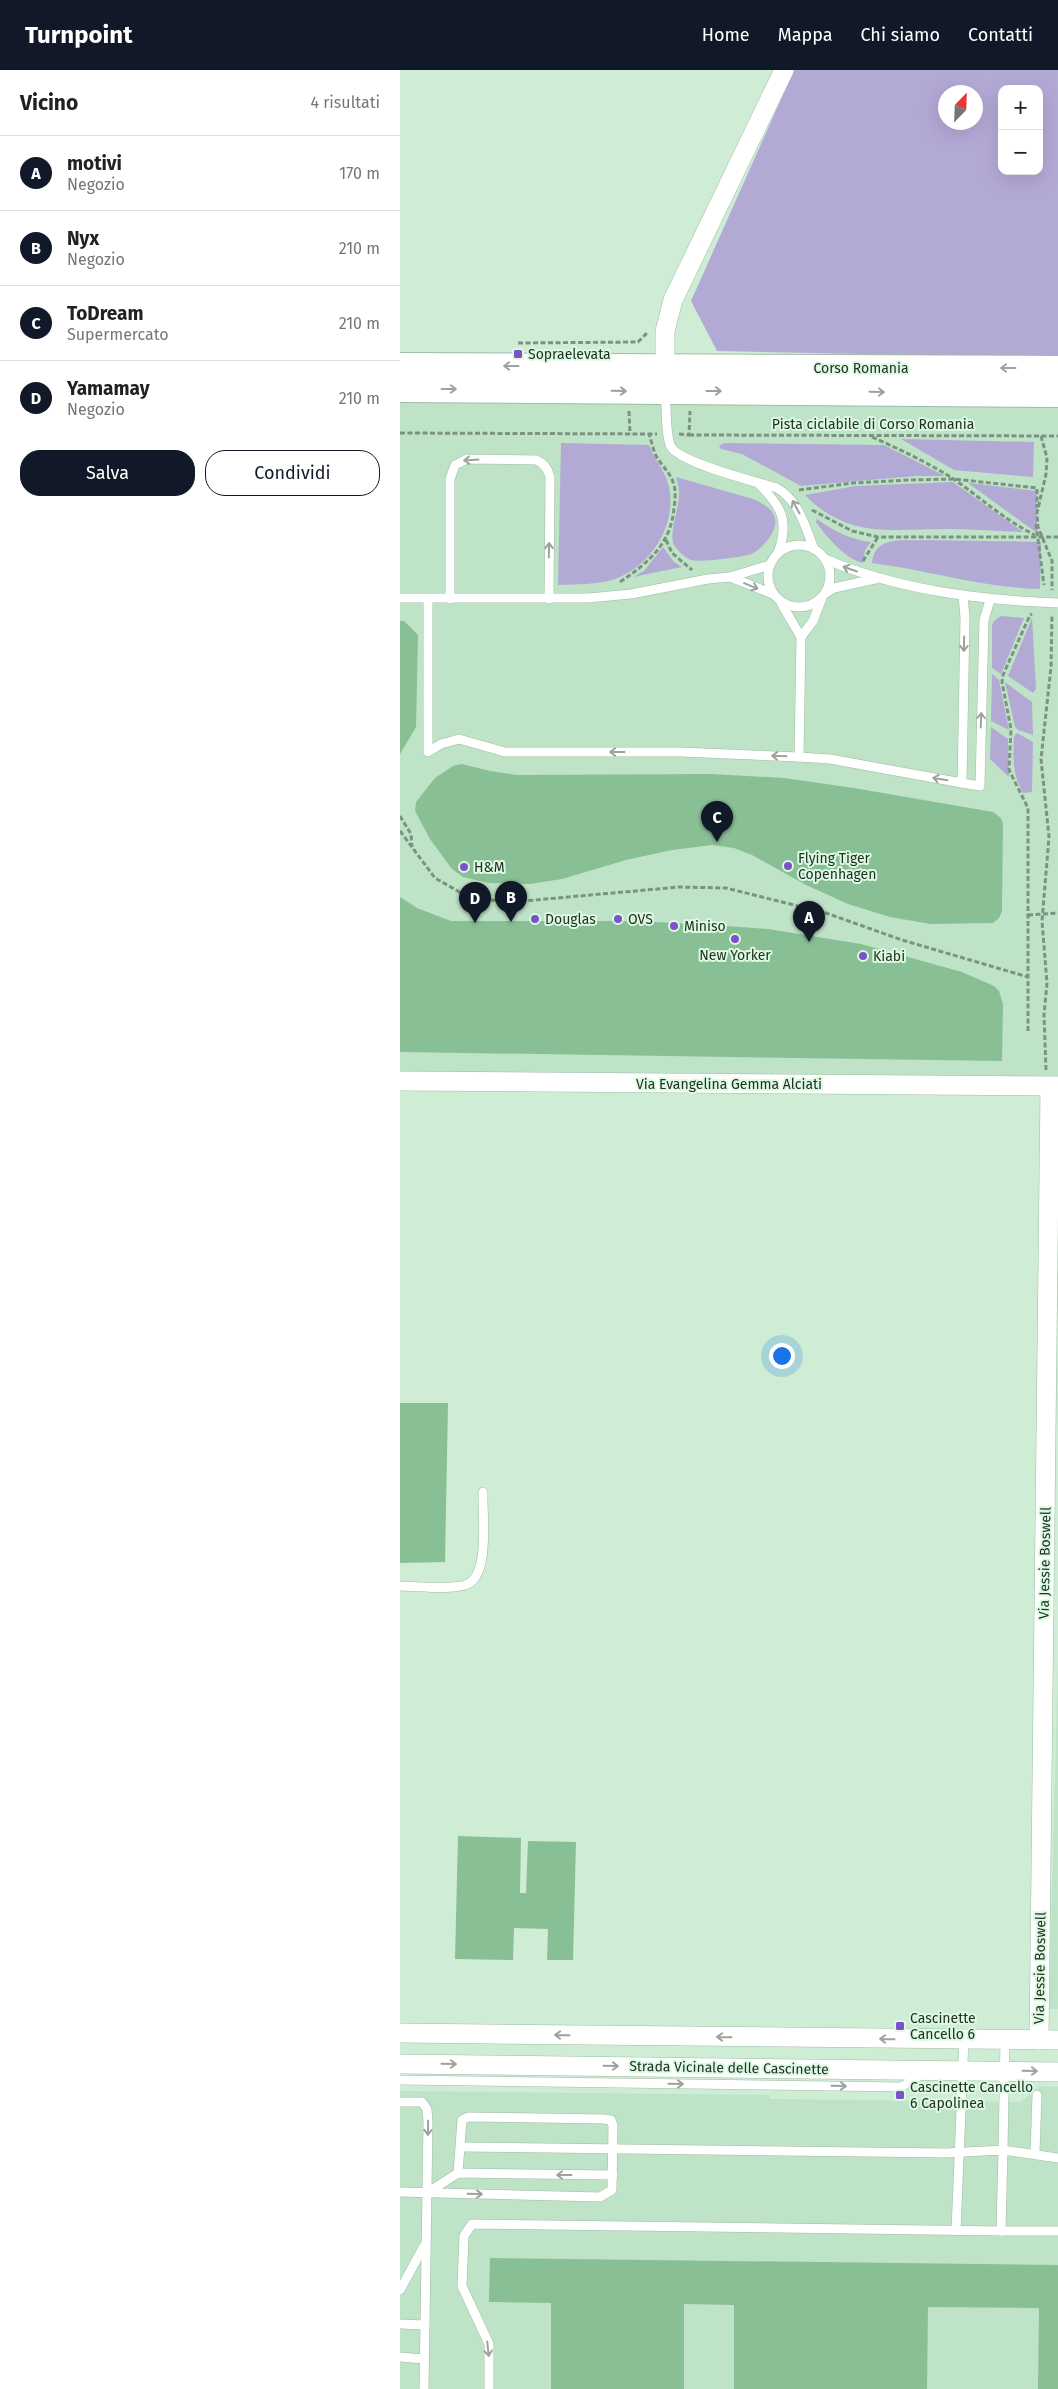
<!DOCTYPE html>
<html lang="it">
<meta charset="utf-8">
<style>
:root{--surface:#fff;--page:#f2f2f2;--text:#202124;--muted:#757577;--line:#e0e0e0;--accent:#111827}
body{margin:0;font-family:"Fira Sans",sans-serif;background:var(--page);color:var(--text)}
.controls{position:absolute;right:15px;top:15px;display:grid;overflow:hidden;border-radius:10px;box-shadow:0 5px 20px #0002}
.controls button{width:45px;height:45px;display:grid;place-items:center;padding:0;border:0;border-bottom:1px solid var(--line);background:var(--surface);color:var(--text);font:25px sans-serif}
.compass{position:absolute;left:538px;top:15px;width:45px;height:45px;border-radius:50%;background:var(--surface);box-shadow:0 5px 20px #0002;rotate:23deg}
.you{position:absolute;left:381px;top:1285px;width:18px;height:18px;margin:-12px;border:4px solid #fff;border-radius:50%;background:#1a73e8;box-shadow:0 0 0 8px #1a73e833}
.badge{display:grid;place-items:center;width:32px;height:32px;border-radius:50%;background:var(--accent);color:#fff;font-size:16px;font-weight:700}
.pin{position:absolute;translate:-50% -41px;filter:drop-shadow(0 1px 2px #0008)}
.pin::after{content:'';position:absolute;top:26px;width:18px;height:15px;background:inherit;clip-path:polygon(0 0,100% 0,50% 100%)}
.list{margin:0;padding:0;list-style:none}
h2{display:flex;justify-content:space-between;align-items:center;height:65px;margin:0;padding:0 20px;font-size:21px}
h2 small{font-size:16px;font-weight:400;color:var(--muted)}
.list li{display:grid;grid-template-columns:32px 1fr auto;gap:15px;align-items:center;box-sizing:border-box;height:75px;padding:0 20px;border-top:1px solid var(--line)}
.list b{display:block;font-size:19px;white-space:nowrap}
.list p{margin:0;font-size:16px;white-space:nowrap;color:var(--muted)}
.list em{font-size:16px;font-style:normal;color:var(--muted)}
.actions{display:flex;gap:10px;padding:15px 20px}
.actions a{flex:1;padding:11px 0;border:1px solid var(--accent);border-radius:20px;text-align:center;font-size:18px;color:var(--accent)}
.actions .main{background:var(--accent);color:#fff}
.map{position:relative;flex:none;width:658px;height:2319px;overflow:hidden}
header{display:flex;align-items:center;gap:30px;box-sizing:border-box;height:70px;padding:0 25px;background:var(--accent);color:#fff}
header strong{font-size:24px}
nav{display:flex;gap:28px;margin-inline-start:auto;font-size:18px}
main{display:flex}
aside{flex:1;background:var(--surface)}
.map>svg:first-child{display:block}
.built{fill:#bee3c6}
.green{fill:#b3a9d5;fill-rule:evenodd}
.building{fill:#89bf95}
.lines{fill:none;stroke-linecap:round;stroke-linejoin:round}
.lane-casing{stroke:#9ebca4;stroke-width:10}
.street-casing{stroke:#9ebca4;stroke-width:20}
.secondary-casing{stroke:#9ebca4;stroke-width:28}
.path{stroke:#7d9381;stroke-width:3;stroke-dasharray:5 2.5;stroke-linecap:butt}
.lane{stroke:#fff;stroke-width:9}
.street{stroke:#fff;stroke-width:19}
.secondary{stroke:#fff;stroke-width:26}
.oneway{stroke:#9ca29d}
.poi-dot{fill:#7c51ca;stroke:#dbfae1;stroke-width:2}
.labels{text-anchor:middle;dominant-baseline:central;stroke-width:4;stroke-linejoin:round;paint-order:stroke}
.poi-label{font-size:14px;fill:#243026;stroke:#dbfae1;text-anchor:start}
.street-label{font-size:14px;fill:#243026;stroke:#dbfae1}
</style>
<header>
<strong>Turnpoint</strong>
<nav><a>Home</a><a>Mappa</a><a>Chi siamo</a><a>Contatti</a></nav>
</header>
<main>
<aside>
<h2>Vicino<small>4 risultati</small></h2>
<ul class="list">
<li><span class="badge">A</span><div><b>motivi</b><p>Negozio</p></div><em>170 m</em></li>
<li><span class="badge">B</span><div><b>Nyx</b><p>Negozio</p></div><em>210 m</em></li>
<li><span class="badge">C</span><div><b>ToDream</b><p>Supermercato</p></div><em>210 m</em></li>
<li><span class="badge">D</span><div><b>Yamamay</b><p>Negozio</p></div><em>210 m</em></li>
</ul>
<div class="actions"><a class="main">Salva</a><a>Condividi</a></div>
</aside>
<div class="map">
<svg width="658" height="2319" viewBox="0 0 658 2319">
<rect width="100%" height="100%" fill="#ceedd4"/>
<g class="built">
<polygon points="0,319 658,324 658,1016 0,1011"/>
<polygon points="658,1597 658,1939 649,1939"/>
<polygon points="639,2016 658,2017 658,2319 0,2319 0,2021 370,2025 370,2029 621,2032"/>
</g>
<g class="green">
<path d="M 394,0 L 658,0 L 658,288 L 317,281 L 291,231 ZM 602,19 L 639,19 L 639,101 L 602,101 ZM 546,22 L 576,22 L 576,52 L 546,52 Z"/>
<polygon points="501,369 634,372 633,407 554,400"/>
<path d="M 161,373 L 249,375 C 254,389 264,399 268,413 C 279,452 252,496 215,509 C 198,515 176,514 158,515 Z"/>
<polygon points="324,373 484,375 545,406 516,406 401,416 342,384 321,379 319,376"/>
<path d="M 276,407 L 353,429 C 376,439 383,451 366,472 C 362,476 357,482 351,484 C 344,487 297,493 291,490 C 284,487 278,481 274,475 C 268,464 280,437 279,422 C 279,417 277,412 276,407 Z"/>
<path d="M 553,412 L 623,462 C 597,461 571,459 546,459 C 490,459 448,469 405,425 L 455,416 Z"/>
<polygon points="568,413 637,421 637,463"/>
<path d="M 417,449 C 432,460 451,470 471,472 L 465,480 L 463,493 C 445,489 426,466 416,452 Z"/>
<path d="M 521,470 L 641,472 L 640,519 C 584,518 528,500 472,493 C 474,466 502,471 521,470 Z"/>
<polygon points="263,477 274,492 282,497 233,507 244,501"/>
<polygon points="601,546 624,548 601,604 592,598 592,555 594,551"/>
<polygon points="632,548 636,619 633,623 608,606"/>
<polygon points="592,604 599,610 609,660 591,651"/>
<polygon points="605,612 632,632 633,665 618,660 615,657"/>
<polygon points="591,657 608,669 609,707 590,689"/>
<path d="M 617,663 L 633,672 L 632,722 L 623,723 C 612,704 613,687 614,666 Z"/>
</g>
<g class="building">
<polygon points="0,551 4,551 18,565 16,657 0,684"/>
<polygon points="62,694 90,701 117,705 312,704 384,708 454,718 593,742 601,748 603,754 602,841 599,848 593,853 531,854 490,847 448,834 406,815 352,785 334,778 312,775 272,780 226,790 162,809 130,814 89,813 63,807 52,799 30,769 15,741 16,732 35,708 53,696"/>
<polygon points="0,827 17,838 51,851 236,851 312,855 368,859 461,874 562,902 594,916 599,921 603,934 602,991 0,982"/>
<polygon points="0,1333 48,1333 45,1492 0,1493"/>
<polygon points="58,1766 121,1768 120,1823 126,1823 128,1771 176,1772 173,1890 147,1890 148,1859 114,1858 113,1890 55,1889"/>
<polygon points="90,2188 658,2195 658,2319 638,2319 639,2238 528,2237 527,2319 334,2319 334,2235 284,2234 284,2319 151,2319 151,2233 89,2232"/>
</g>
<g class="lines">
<defs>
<g id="lane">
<path d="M 265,324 C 267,339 265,360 270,375 C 276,392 357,412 377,418 C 399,431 405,456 414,479"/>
<path d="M 358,413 C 381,436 390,450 378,483"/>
<circle cx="399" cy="506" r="31"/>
<path d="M 425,489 C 498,520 579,530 658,533"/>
<polyline points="330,507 373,524"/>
<polyline points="426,523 434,518 475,509"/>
<polyline points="0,528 188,528 231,524 308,509 330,507 370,495"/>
<polyline points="28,529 28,682 41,674 59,669 105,682 280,682 399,687 430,689 562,713 565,548 563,525"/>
<path d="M 50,529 L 50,409 L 55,395 L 67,389 L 136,390 C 144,393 148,398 150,407 L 149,529"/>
<polyline points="381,533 401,567 399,687"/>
<polyline points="401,567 413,551 422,528"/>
<polyline points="562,713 580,716 584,550 590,530"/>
<path d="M 0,1516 C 18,1516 48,1520 65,1515 C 91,1508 82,1444 83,1422"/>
<polyline points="605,1970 603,2080 658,2088"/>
<polyline points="0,2010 501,2017 523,2004"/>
<polyline points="0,2032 22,2032 27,2039 28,2052 24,2319"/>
<polyline points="61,2077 546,2083 603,2080 601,2161 72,2154 64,2166 62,2216 89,2274 89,2319"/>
<polyline points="635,2083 637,2025"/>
<polyline points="0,2122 200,2127 212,2120 213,2056 211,2050 204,2049 68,2047 62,2050 58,2103"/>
<polyline points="27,2123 58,2103 213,2105"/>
<polyline points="556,2160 564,1969"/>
<polyline points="601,2161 658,2161"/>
<polyline points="0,2220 24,2176"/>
<polyline points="0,2254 25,2255"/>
<polyline points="0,2287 24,2289"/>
</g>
<g id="street">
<polyline points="265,310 265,261 273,230 384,0"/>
<polyline points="0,1011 658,1016"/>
<polyline points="0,1963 658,1970"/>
<polyline points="639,1970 650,1016"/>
<polyline points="0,1994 658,2002"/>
</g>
<g id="secondary">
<polyline points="0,296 658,299"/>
<polyline points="0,319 658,324"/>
</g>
</defs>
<use href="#lane" class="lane-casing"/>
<use href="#street" class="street-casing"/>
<use href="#secondary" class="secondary-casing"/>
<g class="path">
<polyline points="118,273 238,272 247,263"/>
<polyline points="229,341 230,364"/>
<polyline points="0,363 257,364"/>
<polyline points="279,364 289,365 290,341"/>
<polyline points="289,365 658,366"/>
<polyline points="641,366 647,388 646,404 637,443 638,457 652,491 652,520"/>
<path d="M 472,367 C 501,380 529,393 555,410 C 582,429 606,451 635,465"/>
<polyline points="399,420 453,413 510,410 554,409 637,418 637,438"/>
<polyline points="412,440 452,461 478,467 658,467"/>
<polyline points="636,454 644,515"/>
<polyline points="266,470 272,483 292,500"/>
<polyline points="463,491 478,467"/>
<path d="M 220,512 C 248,493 271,474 274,438 C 275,431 276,422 274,415 C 271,404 264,398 258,389 C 253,382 252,372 249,364"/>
<polyline points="0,746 11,764 12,777"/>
<polyline points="0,761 35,808 70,828 113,832 279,817 326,818 426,843 502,870 628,907"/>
<polyline points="628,845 658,843"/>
<polyline points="628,961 628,738 609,700 611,659 602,612 603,605 630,545 632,544"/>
<polyline points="646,1000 644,945 647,913 642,851 649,767 641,689 651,597 652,544"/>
</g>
<use href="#lane" class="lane"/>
<use href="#street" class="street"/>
<use href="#secondary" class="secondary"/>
</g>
<defs><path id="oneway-shaft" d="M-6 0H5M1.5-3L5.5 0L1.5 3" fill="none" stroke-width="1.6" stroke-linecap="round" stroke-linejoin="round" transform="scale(1.25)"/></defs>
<g class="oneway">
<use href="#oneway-shaft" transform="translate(111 296) rotate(-180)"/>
<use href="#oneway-shaft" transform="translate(608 298) rotate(-180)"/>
<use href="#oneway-shaft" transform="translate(49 319)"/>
<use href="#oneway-shaft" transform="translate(219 321) rotate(1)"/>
<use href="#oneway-shaft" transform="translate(314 321)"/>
<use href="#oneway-shaft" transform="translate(477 322) rotate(1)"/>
<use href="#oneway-shaft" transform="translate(71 390) rotate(176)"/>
<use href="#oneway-shaft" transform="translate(396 437) rotate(-119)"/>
<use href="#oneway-shaft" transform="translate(149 480) rotate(-89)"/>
<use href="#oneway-shaft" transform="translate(450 499) rotate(-161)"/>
<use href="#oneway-shaft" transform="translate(351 516) rotate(22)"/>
<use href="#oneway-shaft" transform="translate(564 574) rotate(91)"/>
<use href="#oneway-shaft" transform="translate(581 650) rotate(-88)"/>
<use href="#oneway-shaft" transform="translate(217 682) rotate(-180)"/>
<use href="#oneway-shaft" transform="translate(379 686) rotate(-178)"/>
<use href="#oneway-shaft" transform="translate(540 709) rotate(-170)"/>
<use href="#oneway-shaft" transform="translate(162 1965) rotate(-179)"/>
<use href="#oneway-shaft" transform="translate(324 1967) rotate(-179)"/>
<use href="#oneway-shaft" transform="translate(487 1969) rotate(-179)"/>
<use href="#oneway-shaft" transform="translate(49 1994) rotate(1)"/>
<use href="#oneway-shaft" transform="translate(211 1996) rotate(1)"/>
<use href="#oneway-shaft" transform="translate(630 2001) rotate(1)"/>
<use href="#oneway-shaft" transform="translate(276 2014) rotate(1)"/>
<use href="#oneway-shaft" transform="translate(439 2016) rotate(1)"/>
<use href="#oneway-shaft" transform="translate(28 2058) rotate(91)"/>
<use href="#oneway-shaft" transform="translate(164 2105) rotate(180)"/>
<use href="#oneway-shaft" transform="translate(75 2124) rotate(1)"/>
<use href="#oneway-shaft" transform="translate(88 2279) rotate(84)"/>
</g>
<g class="poi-dot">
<rect x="113" y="279" width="10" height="10" rx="2.5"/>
<circle cx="388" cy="796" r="5"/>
<circle cx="64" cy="797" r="5"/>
<circle cx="135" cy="849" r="5"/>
<circle cx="218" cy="849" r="5"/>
<circle cx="274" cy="856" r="5"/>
<circle cx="335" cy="869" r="5"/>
<circle cx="463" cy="886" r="5"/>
<rect x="495" y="1951" width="10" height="10" rx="2.5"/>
<rect x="495" y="2020" width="10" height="10" rx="2.5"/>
</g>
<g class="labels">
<g class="poi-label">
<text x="128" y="284">Sopraelevata</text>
<text x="398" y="788">Flying Tiger<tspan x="398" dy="16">Copenhagen</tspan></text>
<text x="74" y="797">H&amp;M</text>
<text x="145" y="849">Douglas</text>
<text x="228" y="849">OVS</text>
<text x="284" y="856">Miniso</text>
<text x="335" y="885" text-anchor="middle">New Yorker</text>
<text x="473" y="886">Kiabi</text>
<text x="510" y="1948">Cascinette<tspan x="510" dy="16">Cancello 6</tspan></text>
<text x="510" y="2017">Cascinette Cancello<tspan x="510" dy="16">6 Capolinea</tspan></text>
</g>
<g class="street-label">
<text x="461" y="298">Corso Romania</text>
<text x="473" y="354">Pista ciclabile di Corso Romania</text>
<text x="329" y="1014">Via Evangelina Gemma Alciati</text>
<text transform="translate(645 1493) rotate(-89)">Via Jessie Boswell</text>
<text transform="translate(640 1898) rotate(-89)">Via Jessie Boswell</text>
<text transform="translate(329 1998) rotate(1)">Strada Vicinale delle Cascinette</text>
</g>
</g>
</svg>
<div class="controls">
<button>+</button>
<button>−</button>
</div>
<svg class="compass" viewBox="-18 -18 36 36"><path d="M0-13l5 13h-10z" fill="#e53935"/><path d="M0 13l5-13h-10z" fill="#757577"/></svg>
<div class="you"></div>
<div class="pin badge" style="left:409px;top:872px">A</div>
<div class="pin badge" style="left:111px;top:852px">B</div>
<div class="pin badge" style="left:317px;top:772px">C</div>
<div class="pin badge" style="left:75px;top:853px">D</div>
</div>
</main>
